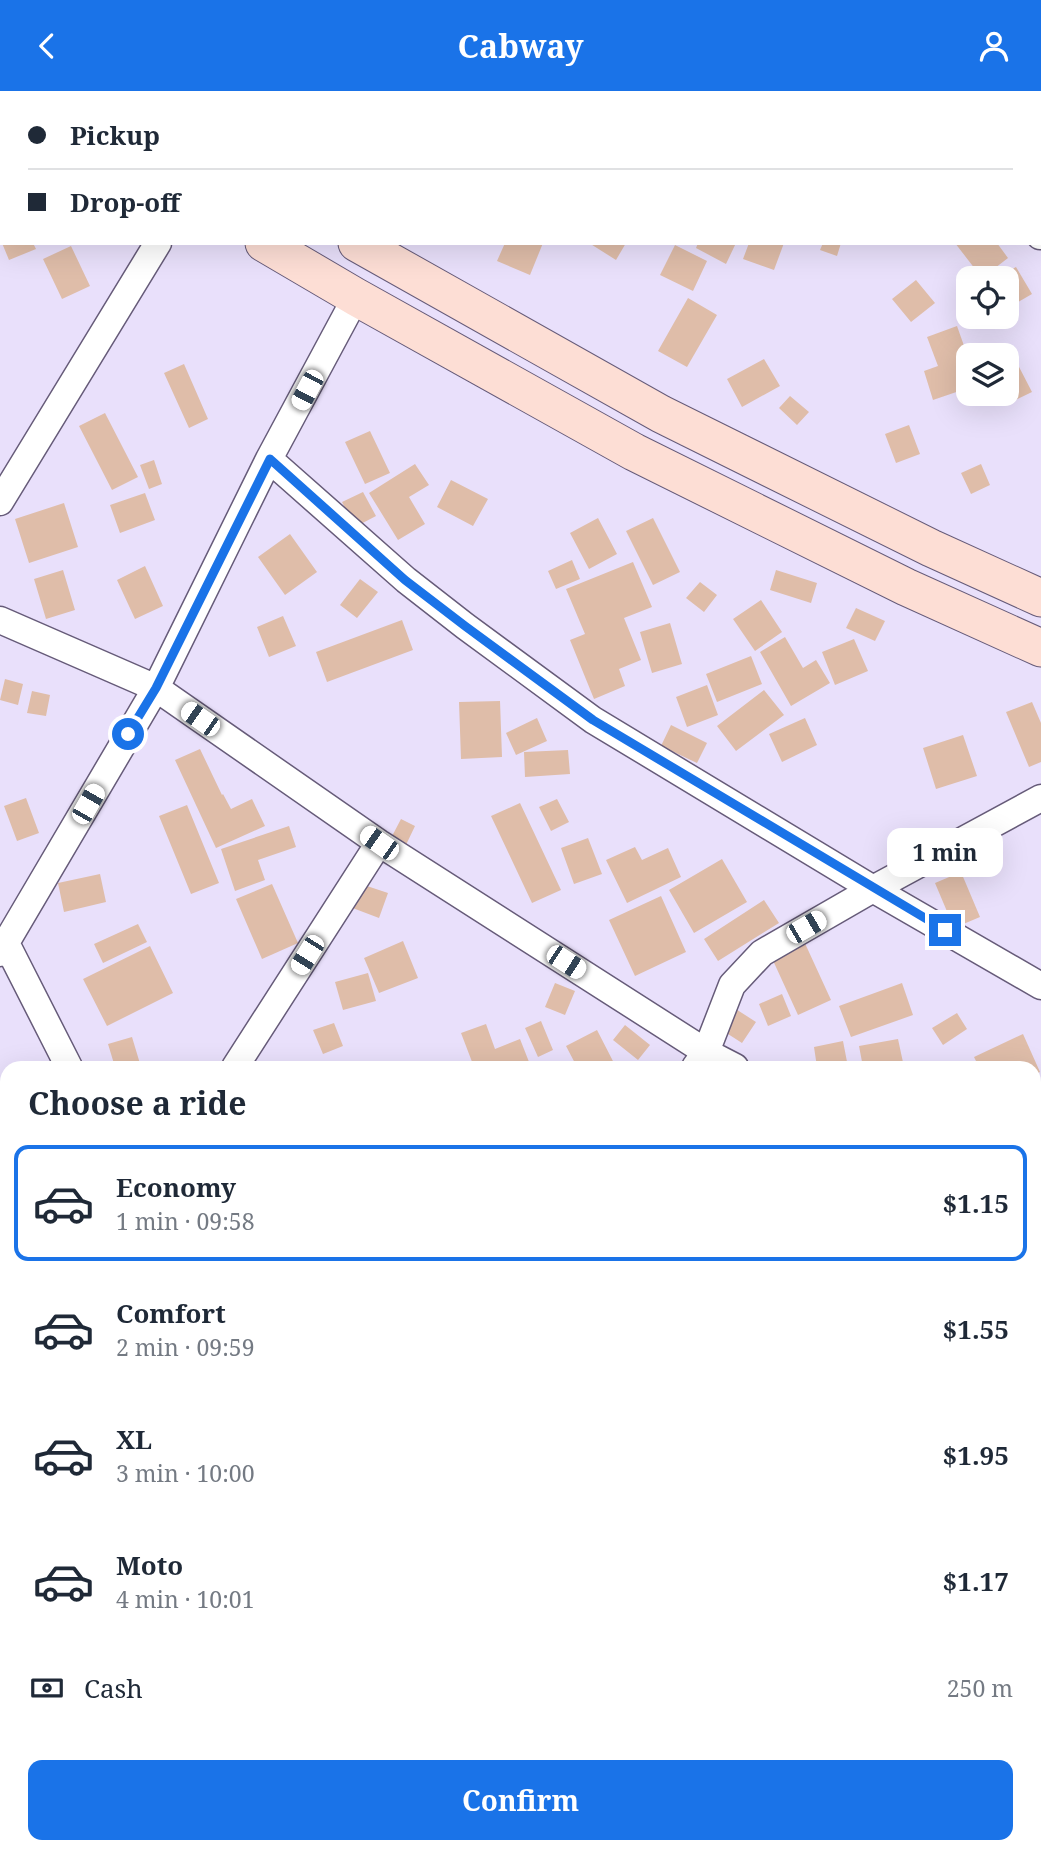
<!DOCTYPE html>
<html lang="en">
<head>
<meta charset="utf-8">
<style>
	body { margin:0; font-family:"Noto Serif",serif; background:#f6f6f7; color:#1f2937; height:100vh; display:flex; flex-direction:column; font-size:26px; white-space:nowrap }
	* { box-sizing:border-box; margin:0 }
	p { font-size:23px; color:#747a83 }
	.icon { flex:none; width:38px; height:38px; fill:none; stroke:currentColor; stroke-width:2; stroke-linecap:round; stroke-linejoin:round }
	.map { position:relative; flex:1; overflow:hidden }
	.sheet { position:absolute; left:0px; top:970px; width:1041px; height:793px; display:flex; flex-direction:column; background:#fff; border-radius:21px 21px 0 0; box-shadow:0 7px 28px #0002 }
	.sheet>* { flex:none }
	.top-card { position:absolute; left:0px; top:0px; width:1041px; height:154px; box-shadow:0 7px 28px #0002; display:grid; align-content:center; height:154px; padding:0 28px; background:#fff }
	.controls { position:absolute; left:956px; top:175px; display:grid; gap:14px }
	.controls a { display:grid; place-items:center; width:63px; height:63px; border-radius:14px; background:#fff; box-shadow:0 7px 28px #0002; font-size:35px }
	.end { position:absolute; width:32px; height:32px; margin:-16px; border:9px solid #1a73e8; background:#fff; box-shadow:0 0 0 4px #fff }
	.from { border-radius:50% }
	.bubble { position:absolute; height:49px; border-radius:14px; background:#fff; box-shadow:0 7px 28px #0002; font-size:23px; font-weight:700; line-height:49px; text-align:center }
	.car { position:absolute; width:21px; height:42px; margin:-21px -10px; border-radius:9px; box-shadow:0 0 5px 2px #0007; background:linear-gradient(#fff 24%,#345 0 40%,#fff 0 76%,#345 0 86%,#fff 0) }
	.top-card b { display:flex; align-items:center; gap:24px; height:66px; font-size:26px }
	.top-card b+b { border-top:2px solid #e0e1e3 }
	.top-card i { width:18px; height:18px; background:#1f2937 }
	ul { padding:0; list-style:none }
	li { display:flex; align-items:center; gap:21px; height:116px; margin:0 14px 10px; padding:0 14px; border:4px solid transparent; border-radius:14px }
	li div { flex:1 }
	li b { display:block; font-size:26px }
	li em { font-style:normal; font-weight:700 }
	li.on { border-color:#1a73e8 }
	li>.icon { width:63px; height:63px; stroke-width:1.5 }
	h2 { padding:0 28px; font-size:32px; line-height:84px }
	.pay { display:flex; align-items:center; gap:18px; height:77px; padding:0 28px; font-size:26px }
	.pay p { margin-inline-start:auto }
	.primary-button { display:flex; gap:14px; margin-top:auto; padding:14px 28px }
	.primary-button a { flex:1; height:80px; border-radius:14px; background:#1a73e8; color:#fff; font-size:28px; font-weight:700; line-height:80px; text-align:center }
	header { display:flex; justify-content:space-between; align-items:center; height:91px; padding:0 28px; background:#1a73e8; color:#fff; font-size:32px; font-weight:700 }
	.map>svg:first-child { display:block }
</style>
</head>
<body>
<header><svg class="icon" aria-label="back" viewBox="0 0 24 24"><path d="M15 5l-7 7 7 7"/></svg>Cabway<svg class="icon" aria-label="person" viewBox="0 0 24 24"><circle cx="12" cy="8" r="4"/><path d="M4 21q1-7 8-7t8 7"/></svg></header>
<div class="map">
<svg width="1041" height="1762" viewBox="0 0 1041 1762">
	<rect width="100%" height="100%" fill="#e9e0fb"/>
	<path fill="#dfbda9" d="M2 152H33L36 158 9 169Z
		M505 152H543L530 184 497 170Z
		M589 152H626L616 169Z
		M698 152H736L726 173 696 157Z
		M749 152H784L774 179 743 168Z
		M823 152H841L837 165 820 159Z
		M955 152H997L1008 167 982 187Z
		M675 154 707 170 693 200 660 184Z
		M71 155 90 195 62 208 43 168Z
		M1016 176 1032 203 1006 218V187H995Z
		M916 189 935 212 911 231 892 208Z
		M688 207 717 224 687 276 658 260Z
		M957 235 968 266V297L933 309 924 280 938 275 927 246Z
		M764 268 780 295 742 316 727 288Z
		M1017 272 1032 301 1007 313 1002 303H1006V277Z
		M184 273 208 328 189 337 164 282Z
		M790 305 809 321 797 334 779 317Z
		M105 322 138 386 112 399 79 335Z
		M909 334 920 363 896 372 885 343Z
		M370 340 390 382 365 393 345 351Z
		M154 369 162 393 149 398 140 374Z
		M415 373 429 394 409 406 425 433 398 449 369 402Z
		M981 373 990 394 971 403 961 382Z
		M451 389 488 408 473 435 437 416Z
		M363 401 376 425 355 436 342 411Z
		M145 402 155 429 120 442 110 414Z
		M64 412 78 456 29 472 15 428Z
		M598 427 617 463 589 478 570 442Z
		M653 427 680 481 653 494 626 440Z
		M290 443 317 481 285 504 258 466Z
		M572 469 580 488 556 498 548 480Z
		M633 471 652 516 624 527 641 569 619 578 625 595 594 608 570 549 585 543 566 498Z
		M145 475 163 515 135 528 117 489Z
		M63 479 75 519 46 528 34 488Z
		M776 479 817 492 811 512 770 499Z
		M360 488 378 501 357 527 340 514Z
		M700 491 717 504 704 521 686 507Z
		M761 509 782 541 755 560 733 528Z
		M856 517 885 530 875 550 846 537Z
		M283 525 296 555 269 566 257 536Z
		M402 529 413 559 327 591 316 561Z
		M670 532 682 573 652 582 640 541Z
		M785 546 803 577 816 569 830 592 791 615 760 561Z
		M854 548 868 580 835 594 822 561Z
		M751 565 762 593 717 611 706 583Z
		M5 588 23 593 18 614 0 609Z
		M707 594 718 624 687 636 676 606Z
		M764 599 784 624 736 660 717 635Z
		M32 600 50 604 46 625 27 622Z
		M500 610 502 666 461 668 459 611Z
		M1032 611 1041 632V671L1029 676 1006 621Z
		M537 627 547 650 516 664 506 642Z
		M805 627 817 654 782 671 769 643Z
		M671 634 707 652 697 672 661 655Z
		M963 644 977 685 936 698 923 657Z
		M200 658 222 704 223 703 231 718 252 708 265 735 216 757 175 669Z
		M568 659 570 683 525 686 524 661Z
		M26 707 39 742 17 750 4 715Z
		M557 708 569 731 551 740 539 716Z
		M520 712 561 799 532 812 491 725Z
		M187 714 219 792 191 803 159 725Z
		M401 728 415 735 405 756 390 749Z
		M289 735 296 756 258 769 265 789 235 800 221 758Z
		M588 747 602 783 574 793 561 757Z
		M635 756 642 769 668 757 681 786 627 812 606 769Z
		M722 768 747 811 694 842 669 799Z
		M961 781 980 826 954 837 935 792Z
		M100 783 106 811 64 821 58 792Z
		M358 792 388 802 379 827 350 816Z
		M272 793 298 852 262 868 236 808Z
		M661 805 686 861 635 885 609 829Z
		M764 809 779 832 718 870 704 848Z
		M138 833 147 851 103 872 94 853Z
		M803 848 831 909 798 924 770 863Z
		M403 850 418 887 379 902 364 867Z
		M150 855 173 902 107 935 83 888Z
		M368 882 376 910 343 919 335 891Z
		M555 892 575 900 565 924 545 916Z
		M902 892 913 924 851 946 839 915Z
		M782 903 791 925 768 935 759 913Z
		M728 913 756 931 742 952 714 934Z
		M957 922 967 938 943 954 932 937Z
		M541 930 553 959 538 966 525 937Z
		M334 932 343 955 323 963 313 939Z
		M486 933 495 958 520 948 531 976H474L461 942Z
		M625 934 650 954 638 969 613 949Z
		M597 939 616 976H577L566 955Z
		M1023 943 1040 981 1034 984V976H979L974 966Z
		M132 946 141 976H115L108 953Z
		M898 948 904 976H863L859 955Z
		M843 950 848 976H817L814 956Z
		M1041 994V1030L1034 1033V997Z
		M0 1035 5 1048 7 1047V1103L0 1106Z
		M7 1120V1196L0 1198V1123Z
		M7 1224V1248L0 1235V1228Z
		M1041 1356V1392L1034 1394V1357Z
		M1034 1414 1041 1428V1431L1034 1435Z
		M0 1441 7 1454V1486L0 1490Z
		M1041 1466V1503L1034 1505V1469Z
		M7 1524V1582L0 1586V1528Z
		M7 1666V1691L0 1693V1668Z
		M338 1755H361L348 1762H342Z
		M402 1755H431L434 1762H405Z
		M548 1755H605L595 1762H547L544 1758Z
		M626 1755H679L666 1762H630Z
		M687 1755H697L701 1762H682L680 1759Z
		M702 1755H721L724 1762H705Z
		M725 1755H796L782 1762H729Z
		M980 1755H1015L1019 1762H983Z"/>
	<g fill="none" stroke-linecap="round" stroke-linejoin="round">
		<g stroke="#665b79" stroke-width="29">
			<path id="minor" d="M802 0 805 2
				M126 2 128 0
				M1040 21 1041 19
				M1040 145H1041
				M269 368 406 489 465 535 593 629 873 798 1041 895
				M0 411 158 152
				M0 529 156 597 379 752 706 961 735 976
				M6 852 69 976
				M0 862 156 597 269 368 356 206
				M235 976 379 752
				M695 976 706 961 732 894 762 862 873 798 1041 707
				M1034 1137 1041 1140
				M1034 1274 1041 1269
				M0 1359 7 1341
				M0 1711 7 1715
				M76 1755 87 1762
				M241 1762 245 1755
				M529 1762 536 1755"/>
		</g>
		<g stroke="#665b79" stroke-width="36">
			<path id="tertiary" d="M1034 1636 1041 1630
				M907 1762 914 1755"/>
		</g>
		<g stroke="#665b79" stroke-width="39">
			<path id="secondary" d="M0 0 2 2
				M97 0 100 2
				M264 152 356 206 634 361 906 496 1041 557
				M357 152 661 323 931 457 1041 507"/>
		</g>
		<use href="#minor" stroke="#fff" stroke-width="26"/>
		<use href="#tertiary" stroke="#fff" stroke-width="33"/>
		<use href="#secondary" stroke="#fdded5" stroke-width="37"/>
	</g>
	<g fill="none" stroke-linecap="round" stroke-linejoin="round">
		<path stroke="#1a73e8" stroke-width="9" d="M128 643 156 597 270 368 405 489 465 535 593 629 945 839"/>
	</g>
</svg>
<div class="controls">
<a><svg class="icon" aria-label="locate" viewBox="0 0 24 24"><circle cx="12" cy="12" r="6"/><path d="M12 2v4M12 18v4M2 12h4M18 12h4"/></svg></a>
<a><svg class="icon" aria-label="layers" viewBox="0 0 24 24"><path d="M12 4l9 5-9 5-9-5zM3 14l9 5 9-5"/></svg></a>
</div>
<i class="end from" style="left:128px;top:643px"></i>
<i class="end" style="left:945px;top:839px"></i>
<div class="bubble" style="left:887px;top:737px;width:116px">1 min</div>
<i class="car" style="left:307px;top:299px;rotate:208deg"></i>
<i class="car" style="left:200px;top:628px;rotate:305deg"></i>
<i class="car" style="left:88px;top:713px;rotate:30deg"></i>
<i class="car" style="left:379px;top:752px;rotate:305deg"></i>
<i class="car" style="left:806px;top:836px;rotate:60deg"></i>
<i class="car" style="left:307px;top:864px;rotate:212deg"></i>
<i class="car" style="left:566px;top:871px;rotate:123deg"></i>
<div class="top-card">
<b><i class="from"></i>Pickup</b>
<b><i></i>Drop-off</b>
</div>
<section class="sheet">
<h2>Choose a ride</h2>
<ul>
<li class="on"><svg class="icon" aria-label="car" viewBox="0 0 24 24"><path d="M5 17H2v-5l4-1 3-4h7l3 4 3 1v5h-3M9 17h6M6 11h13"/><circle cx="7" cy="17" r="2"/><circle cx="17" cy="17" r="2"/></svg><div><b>Economy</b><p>1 min · 09:58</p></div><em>$1.15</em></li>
<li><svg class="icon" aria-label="car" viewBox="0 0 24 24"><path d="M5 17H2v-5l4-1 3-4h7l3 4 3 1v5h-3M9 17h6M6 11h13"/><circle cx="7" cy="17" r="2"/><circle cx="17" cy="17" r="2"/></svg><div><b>Comfort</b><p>2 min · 09:59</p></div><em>$1.55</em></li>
<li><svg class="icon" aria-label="car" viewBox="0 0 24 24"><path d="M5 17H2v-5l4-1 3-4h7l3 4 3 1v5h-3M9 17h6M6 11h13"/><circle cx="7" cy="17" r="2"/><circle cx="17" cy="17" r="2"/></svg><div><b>XL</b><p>3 min · 10:00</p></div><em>$1.95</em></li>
<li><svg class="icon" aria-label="car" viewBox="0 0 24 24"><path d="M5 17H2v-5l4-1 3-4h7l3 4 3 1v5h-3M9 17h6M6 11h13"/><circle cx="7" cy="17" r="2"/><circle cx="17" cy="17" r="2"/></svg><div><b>Moto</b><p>4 min · 10:01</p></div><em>$1.17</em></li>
</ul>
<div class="pay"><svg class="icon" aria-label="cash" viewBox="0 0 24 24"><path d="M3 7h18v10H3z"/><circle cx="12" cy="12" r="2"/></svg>Cash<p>250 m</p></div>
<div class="primary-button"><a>Confirm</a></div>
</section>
</div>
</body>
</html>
